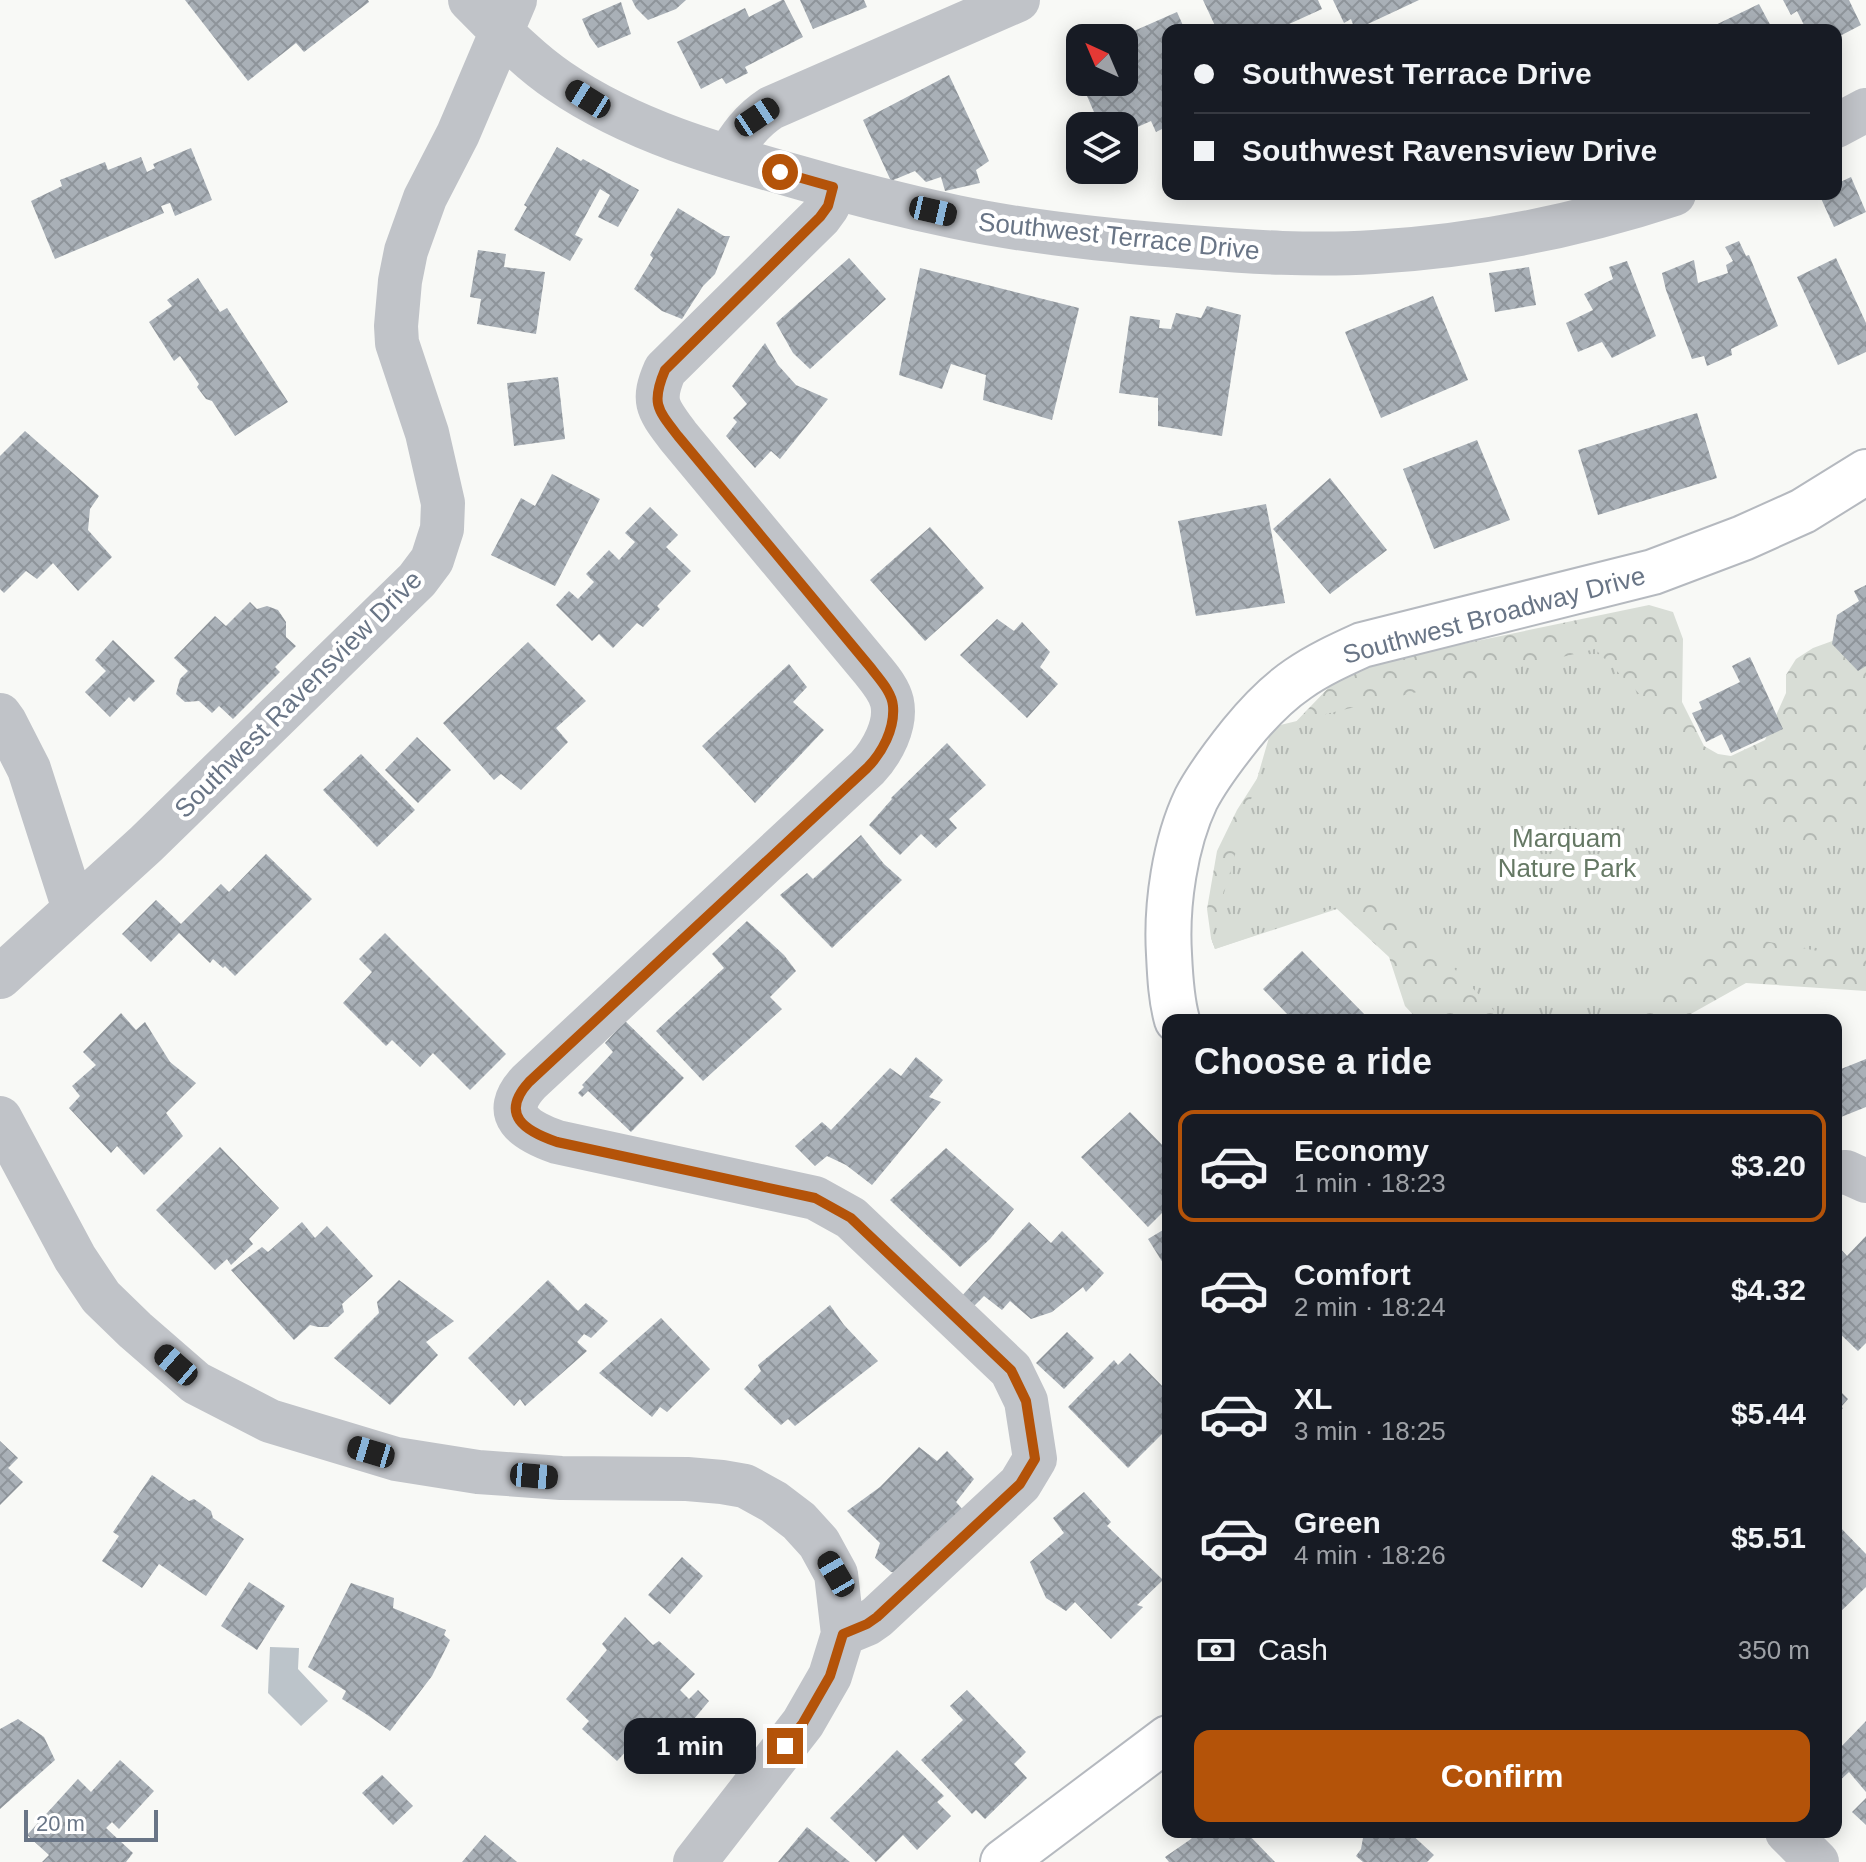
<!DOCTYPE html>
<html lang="en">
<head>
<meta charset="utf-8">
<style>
	body { margin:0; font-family:Helvetica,sans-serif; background:#20242c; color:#f1f3f6; height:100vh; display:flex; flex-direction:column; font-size:30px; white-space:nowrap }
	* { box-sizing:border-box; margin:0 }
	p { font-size:26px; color:#9ea1a6 }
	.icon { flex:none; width:44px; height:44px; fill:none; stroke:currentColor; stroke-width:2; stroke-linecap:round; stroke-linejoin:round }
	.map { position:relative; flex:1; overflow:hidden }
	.details { position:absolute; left:1162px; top:1014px; width:680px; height:824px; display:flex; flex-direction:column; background:#171b24; border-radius:16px; box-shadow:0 4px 20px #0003 }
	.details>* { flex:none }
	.hud { position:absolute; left:1162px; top:24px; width:680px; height:176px; border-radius:16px; box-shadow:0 4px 20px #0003; display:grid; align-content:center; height:176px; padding:0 32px; background:#171b24 }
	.needle { width:52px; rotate:316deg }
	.tools { position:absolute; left:1066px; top:24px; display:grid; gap:16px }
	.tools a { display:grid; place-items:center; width:72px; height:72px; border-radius:16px; background:#171b24; box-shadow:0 4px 20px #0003; font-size:40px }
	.scale { position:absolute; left:24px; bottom:20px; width:134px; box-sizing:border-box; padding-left:8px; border:4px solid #697586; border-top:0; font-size:22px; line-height:28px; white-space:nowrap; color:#697586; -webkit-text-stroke:6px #fff; paint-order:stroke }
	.end { position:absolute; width:36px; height:36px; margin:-18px; border:10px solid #b45309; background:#fff; box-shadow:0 0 0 4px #fff }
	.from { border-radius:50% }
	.bubble { position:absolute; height:56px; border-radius:16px; background:#171b24; box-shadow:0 4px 20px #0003; font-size:26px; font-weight:600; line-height:56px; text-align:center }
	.car { position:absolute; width:24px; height:48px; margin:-24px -12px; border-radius:10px; box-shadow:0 0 6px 2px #0007; background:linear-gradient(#222 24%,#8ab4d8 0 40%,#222 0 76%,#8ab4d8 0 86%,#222 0) }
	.hud b { display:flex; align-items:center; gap:28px; height:76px; font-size:30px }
	.hud b+b { border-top:2px solid #363941 }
	.hud i { width:20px; height:20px; background:#f1f3f6 }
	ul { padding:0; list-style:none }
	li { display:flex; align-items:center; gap:24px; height:112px; margin:0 16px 12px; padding:0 16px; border:4px solid transparent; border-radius:16px }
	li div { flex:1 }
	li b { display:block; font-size:30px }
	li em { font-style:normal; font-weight:600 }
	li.on { border-color:#b45309 }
	li>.icon { width:72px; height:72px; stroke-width:1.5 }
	h2 { padding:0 32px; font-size:36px; line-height:96px }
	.pay { display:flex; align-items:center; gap:20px; height:88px; padding:0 32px; font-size:30px }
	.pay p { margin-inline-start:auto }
	.action { display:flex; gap:16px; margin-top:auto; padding:16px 32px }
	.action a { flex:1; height:92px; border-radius:16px; background:#b45309; color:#fff; font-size:32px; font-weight:600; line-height:92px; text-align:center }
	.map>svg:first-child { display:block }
</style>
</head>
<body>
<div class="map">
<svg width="1866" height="1862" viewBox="0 0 1866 1862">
	<defs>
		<pattern id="forest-crowns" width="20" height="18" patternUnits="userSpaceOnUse" patternTransform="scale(2)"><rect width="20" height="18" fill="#d8ddd6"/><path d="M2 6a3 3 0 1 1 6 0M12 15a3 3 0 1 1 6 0" fill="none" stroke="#b3b8b3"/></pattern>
		<pattern id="park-tufts" width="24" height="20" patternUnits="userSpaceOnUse" patternTransform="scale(2)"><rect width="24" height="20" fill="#d8ddd6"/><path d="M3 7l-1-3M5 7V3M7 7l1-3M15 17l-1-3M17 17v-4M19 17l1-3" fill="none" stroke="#b3b8b3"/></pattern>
		<pattern id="building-cross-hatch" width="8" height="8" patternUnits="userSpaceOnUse" patternTransform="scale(2)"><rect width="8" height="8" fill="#a9b0b7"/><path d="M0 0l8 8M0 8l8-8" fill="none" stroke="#8e949a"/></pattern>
	</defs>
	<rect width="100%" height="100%" fill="#f8f9f6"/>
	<path fill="url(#forest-crowns)" d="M1649 605 1673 612 1683 639 1682 702 1704 746 1718 754 1731 756 1765 740 1786 693V675L1796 659 1813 648 1846 636 1866 641V991L1746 983 1680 1020H1418L1405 1006 1389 957 1337 909 1215 949 1211 938 1207 909 1217 851 1237 810 1288 730 1332 684 1366 664Z"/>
	<path fill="url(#park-tufts)" d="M1595 649 1805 861 1866 807V960L1722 933 1620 1020H1503L1381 892 1215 949 1211 938 1272 727Z"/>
	<path fill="#bcc4ca" d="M270 1647 299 1648 298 1669 328 1701 301 1726 268 1693Z"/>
	<path fill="url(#building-cross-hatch)" d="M185 0H368L369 2 304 52 296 43 248 81Z
		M632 0H686L676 9 648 20 636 8Z
		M782 0H784L803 37 745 67 748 73 726 84 722 78 701 89 677 42 745 8 749 17Z
		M800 0H864L867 7 813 29Z
		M1203 0H1318L1322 9 1276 30H1217Z
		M1333 0H1419L1355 30 1351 19 1344 23Z
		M1783 0H1849L1861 25 1836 38V30H1813L1805 27 1797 11 1791 15Z
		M621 2 631 34 598 48 590 37 582 19Z
		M1759 4 1773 30H1705Z
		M1177 12 1185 30H1168V126L1156 132 1151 121 1124 133V126H1100L1081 82H1124V38H1118Z
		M1080 55V80L1071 59Z
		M949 75 989 161 976 170 980 183 945 191 941 177 926 182 915 171 891 181 863 120Z
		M557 147 581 161 583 159 639 190 618 227 598 217 610 195 600 189 575 235 583 239 570 261 514 230 527 207 524 205Z
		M191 148 212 200 175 216 170 203 161 206 164 213 55 259 31 201 62 186 60 180 105 162 108 170 141 157 147 172 155 168 153 164Z
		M1851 177 1866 212 1834 227 1819 194H1836V184Z
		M678 208 724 236H730L715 274 703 286 682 319 662 311 634 289 653 258 650 255Z
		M1739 241 1746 256 1749 255 1778 326 1731 349 1732 355 1707 366 1704 356 1692 359 1666 290 1662 273 1694 260 1698 283 1728 273 1726 265 1733 261 1725 247Z
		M478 250 506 254 504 267 545 272 536 334 477 324 481 299 470 297Z
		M849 258 886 299 810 369 793 353 776 323Z
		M1836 258 1866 323V352L1838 365 1797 277Z
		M1627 261 1656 336 1612 358 1602 342 1578 352 1566 323 1593 310 1584 294 1613 279 1609 267Z
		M1529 267 1536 305 1495 312 1489 273Z
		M920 268 1079 308 1052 420 983 400 986 375 951 364 942 389 899 375Z
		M198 278 220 312 227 308 288 402 235 436 212 401 206 399 197 387 199 384 180 356 174 361 149 322 172 306 167 300Z
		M1433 296 1468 380 1381 418 1345 332Z
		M1207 306 1241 315 1222 436 1158 426V398L1119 393 1130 316 1160 320 1159 328 1171 329 1176 313 1201 318Z
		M765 343 778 365 796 385 828 399 780 459 771 451 755 468 726 436 737 422 733 418 747 404 732 386Z
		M558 377 565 439 514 446 507 383Z
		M1697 413 1717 478 1598 515 1578 450Z
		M25 431 99 496 90 509 88 530 112 557 78 591 53 563 37 579 26 571 4 593 0 589V456Z
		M1477 440 1510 520 1434 549 1403 469Z
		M552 474 600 499 555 586 491 555 521 498 535 506Z
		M1330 478 1387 550 1330 594 1273 529Z
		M1266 504 1285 603 1196 616 1178 521Z
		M650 507 678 535 666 547 691 571 657 606 660 609 643 627 637 623 613 648 599 634 592 641 556 605 569 591 578 599 594 582 586 574 609 550 619 560 635 542 625 533Z
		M930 527 984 588 925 641 870 580Z
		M1866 585V666L1858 671 1832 644 1837 615 1859 601 1854 591Z
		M250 602 257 609 267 606 278 610 286 622V637L296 646 275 667 280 672 233 719 219 706 212 713 199 701 185 702 176 694 180 679 188 671 174 658 215 616 226 626Z
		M997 619 1014 631 1022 622 1050 652 1040 667 1058 684 1027 718 960 655Z
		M113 640 155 681 134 702 129 697 110 717 85 692 106 671 95 660Z
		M528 642 586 701 556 728 568 742 521 790 501 774 494 780 443 723Z
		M1750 657 1783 729 1731 753 1722 734 1706 742 1692 713 1702 709 1699 702 1740 682 1732 666Z
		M789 664 807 687 793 702 824 730 755 803 702 746Z
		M417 737 451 770 418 803 385 770Z
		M947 743 986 785 949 819 957 828 936 848 921 834 900 855 869 825 892 799 891 798Z
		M361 754 415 810 377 847 323 790Z
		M861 835 884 864 902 880 832 948 780 895 807 873 813 879Z
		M266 854 312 899 235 976 225 966 223 968 213 959 210 963 179 933 151 962 122 934 156 900 181 924 221 884 229 892Z
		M747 921 784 955 796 971 770 997 782 1009 703 1081 656 1031 724 968 712 954Z
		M385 933 506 1054 470 1090 433 1053 420 1067 392 1040 386 1046 343 1003 372 972 359 959Z
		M1302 951 1370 1020H1293L1263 989Z
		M121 1013 136 1030 145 1022 170 1062 196 1083 166 1113 183 1136 144 1175 117 1146 111 1153 69 1108 80 1096 72 1086 96 1065 83 1052Z
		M625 1021 684 1078 631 1132 588 1091 582 1097 578 1093 584 1087 582 1085 613 1052 605 1043Z
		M916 1057 943 1080 929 1097 941 1102 872 1185 846 1165 827 1156 815 1166 795 1146 822 1122 831 1130 890 1068 901 1076Z
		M1866 1059V1107L1836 1119V1071Z
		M1130 1112 1168 1151V1207L1148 1227 1081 1157Z
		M220 1147 279 1208 249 1239 253 1244 231 1265 227 1259 215 1270 156 1210Z
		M946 1148 1014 1209 990 1239 960 1267 890 1200Z
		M302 1222 315 1238 327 1226 373 1276 342 1304 344 1312 328 1327H318L310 1325 294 1340 231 1270 262 1247 268 1252Z
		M1029 1222 1051 1243 1062 1231 1104 1273 1086 1292 1083 1287 1052 1312 1031 1319 1010 1301 1002 1310 984 1296 973 1307 960 1298Z
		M1168 1227V1271L1148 1239Z
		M1866 1236V1343L1858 1351 1836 1330V1249L1838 1246 1847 1256Z
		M399 1280 454 1321 426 1342 438 1355 390 1405 334 1358 379 1313 377 1302Z
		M548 1280 578 1311 586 1303 608 1321 591 1338 584 1334 577 1342 587 1351 525 1406 520 1399 514 1406 468 1358Z
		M830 1305 844 1325 878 1361 795 1426 788 1419 781 1425 744 1389 761 1371 758 1365Z
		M661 1318 710 1369 667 1412 660 1407 652 1417 599 1373Z
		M1067 1332 1094 1358 1064 1389 1036 1363Z
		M1130 1353 1168 1392V1428L1128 1468 1068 1407 1114 1360 1118 1365Z
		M1836 1387 1848 1399 1841 1407 1843 1408 1836 1416Z
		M0 1441 18 1458 8 1468 23 1482 0 1505Z
		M919 1447 937 1461 947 1451 974 1479 956 1502 966 1513 904 1574 891 1572 875 1558 880 1543 847 1511 880 1487Z
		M152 1475 189 1501 194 1499 211 1511 213 1518 244 1539 206 1596 159 1564 142 1588 102 1561 119 1536 113 1532Z
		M1084 1492 1111 1522 1107 1526 1163 1580 1137 1605 1143 1607 1111 1639 1075 1602 1066 1611 1046 1598 1030 1562 1064 1533 1053 1518Z
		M1836 1523 1866 1554V1587L1836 1616Z
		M682 1557 703 1576 670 1614 648 1595Z
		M249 1582 285 1606 257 1650 221 1626Z
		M351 1583 394 1598 393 1608 446 1630 444 1635 450 1640 432 1676 390 1731 366 1714 342 1699 346 1691 308 1667Z
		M625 1617 653 1645 659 1641 695 1674 680 1690 689 1699 698 1690 709 1701 684 1731 674 1721 654 1743 644 1732 617 1761 582 1729 589 1721 566 1699 607 1650 602 1644Z
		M967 1690 1026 1752 1014 1764 1027 1778 985 1819 976 1810 972 1814 921 1760 963 1720 950 1706Z
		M18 1719 44 1737 55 1760 0 1809V1729Z
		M1866 1721V1792L1849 1772 1836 1784V1748L1838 1750Z
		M897 1750 944 1796 937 1802 951 1816 917 1850 903 1835 876 1862 830 1818Z
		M120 1760 154 1791 119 1829 112 1822 106 1828 133 1853 126 1862H42L49 1855 27 1835 78 1779 91 1792Z
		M382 1775 413 1806 393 1825 362 1793Z
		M1866 1798V1825L1852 1812Z
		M807 1827 850 1862H778Z
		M1196 1832H1246L1275 1862H1169L1165 1857 1191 1839Z
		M1369 1832H1409L1434 1855 1427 1862H1363L1356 1856 1361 1849 1363 1838Z
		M485 1835 517 1862H462Z"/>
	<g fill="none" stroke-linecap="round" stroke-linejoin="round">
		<g stroke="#b5b9bf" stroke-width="48">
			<path id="secondary" d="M1177 1020C1171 999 1170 975 1169 954 1166 905 1175 843 1196 799 1208 776 1225 754 1241 734 1258 713 1276 694 1298 679 1318 665 1340 655 1362 645L1653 572 1743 538 1803 511 1866 472
				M1003 1862 1168 1738"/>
		</g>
		<path stroke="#c0c3c8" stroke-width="44" d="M470 0C498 28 526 59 559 81 632 131 718 155 801 178 852 193 904 206 956 217 1032 233 1112 241 1190 247 1251 252 1313 256 1374 252 1476 246 1577 226 1674 194
			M1836 126 1866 110
			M728 157C740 137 751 121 771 108L1018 0
			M833 187 828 206 820 217 665 370C651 402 658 409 678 436L871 668C879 678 889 689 892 702 897 725 882 752 867 768L529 1082C498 1115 526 1131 557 1142L815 1198 851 1218 1011 1370 1026 1401 1035 1459 1020 1484 877 1617 867 1624 843 1634
			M0 715 5 722 29 769 74 909
			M0 977 146 844 417 580 432 560 442 529 443 503 427 433 397 343 396 326 400 281 406 251 425 198 458 134 515 0
			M0 1118 75 1258 101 1297 135 1330 196 1383 270 1421 396 1459 478 1472 561 1478 687 1479 722 1482 745 1486 774 1502 799 1521 819 1543 836 1574 843 1634 830 1676 803 1723 695 1862
			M1836 1173 1846 1172 1866 1181
			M1787 1832 1817 1862"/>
		<use href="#secondary" stroke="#fff" stroke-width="44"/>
	</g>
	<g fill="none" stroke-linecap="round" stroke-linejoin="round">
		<path stroke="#b45309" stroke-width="10" d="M780 172 833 187 828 206 820 217 665 370C651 403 657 409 678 436L871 668C879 679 892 692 893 706 895 729 882 753 867 768L529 1082C499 1115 525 1131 557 1142L815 1198 851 1218 1011 1370 1026 1401 1035 1459 1020 1484 877 1617 867 1624 843 1634 830 1676 803 1723 785 1746"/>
	</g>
	<g text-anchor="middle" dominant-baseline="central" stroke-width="8" stroke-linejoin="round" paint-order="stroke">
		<g font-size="26" fill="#697586" stroke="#fff">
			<text transform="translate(1119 236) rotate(6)">Southwest Terrace Drive</text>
			<text transform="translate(1494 615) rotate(-15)">Southwest Broadway Drive</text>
			<text transform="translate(298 694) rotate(-45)">Southwest Ravensview Drive</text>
		</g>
		<g font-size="26" fill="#657864" stroke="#fff">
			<text x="1567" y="838">Marquam<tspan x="1567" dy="30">Nature Park</tspan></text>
		</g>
	</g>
</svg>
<div class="tools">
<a><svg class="needle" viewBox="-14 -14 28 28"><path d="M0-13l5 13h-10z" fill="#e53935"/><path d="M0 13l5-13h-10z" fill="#9ea1a6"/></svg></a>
<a><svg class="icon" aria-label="layers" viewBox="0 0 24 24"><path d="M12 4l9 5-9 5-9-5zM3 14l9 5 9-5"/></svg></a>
</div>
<div class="scale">20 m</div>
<i class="end from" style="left:780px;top:172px"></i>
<i class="end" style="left:785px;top:1746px"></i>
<div class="bubble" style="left:624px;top:1718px;width:132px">1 min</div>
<i class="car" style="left:588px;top:99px;rotate:302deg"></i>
<i class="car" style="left:757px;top:117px;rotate:56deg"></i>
<i class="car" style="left:933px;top:211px;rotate:103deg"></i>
<i class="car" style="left:176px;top:1365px;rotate:311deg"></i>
<i class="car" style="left:371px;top:1452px;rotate:287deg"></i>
<i class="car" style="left:534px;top:1476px;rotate:95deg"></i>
<i class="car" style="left:836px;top:1574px;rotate:330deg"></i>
<div class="hud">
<b><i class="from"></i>Southwest Terrace Drive</b>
<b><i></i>Southwest Ravensview Drive</b>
</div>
<section class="details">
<h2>Choose a ride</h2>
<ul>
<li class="on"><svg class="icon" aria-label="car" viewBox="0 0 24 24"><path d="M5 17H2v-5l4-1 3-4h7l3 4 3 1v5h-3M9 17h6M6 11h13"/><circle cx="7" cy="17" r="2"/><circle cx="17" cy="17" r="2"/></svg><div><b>Economy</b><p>1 min · 18:23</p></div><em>$3.20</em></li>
<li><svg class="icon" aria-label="car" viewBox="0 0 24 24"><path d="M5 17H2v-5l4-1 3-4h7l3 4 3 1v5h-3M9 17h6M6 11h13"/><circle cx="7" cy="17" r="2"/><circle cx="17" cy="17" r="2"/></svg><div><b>Comfort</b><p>2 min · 18:24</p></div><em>$4.32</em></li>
<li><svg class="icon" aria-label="car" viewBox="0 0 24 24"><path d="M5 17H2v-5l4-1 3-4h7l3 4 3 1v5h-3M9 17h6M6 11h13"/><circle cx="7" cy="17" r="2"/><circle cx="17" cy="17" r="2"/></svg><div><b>XL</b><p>3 min · 18:25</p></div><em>$5.44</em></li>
<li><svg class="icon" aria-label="car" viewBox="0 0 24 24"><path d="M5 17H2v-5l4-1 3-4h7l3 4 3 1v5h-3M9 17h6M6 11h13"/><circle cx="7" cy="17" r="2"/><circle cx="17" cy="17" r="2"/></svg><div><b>Green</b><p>4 min · 18:26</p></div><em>$5.51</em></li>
</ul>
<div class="pay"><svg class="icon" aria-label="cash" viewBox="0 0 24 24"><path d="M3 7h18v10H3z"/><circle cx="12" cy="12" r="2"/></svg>Cash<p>350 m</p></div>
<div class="action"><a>Confirm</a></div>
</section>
</div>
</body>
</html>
